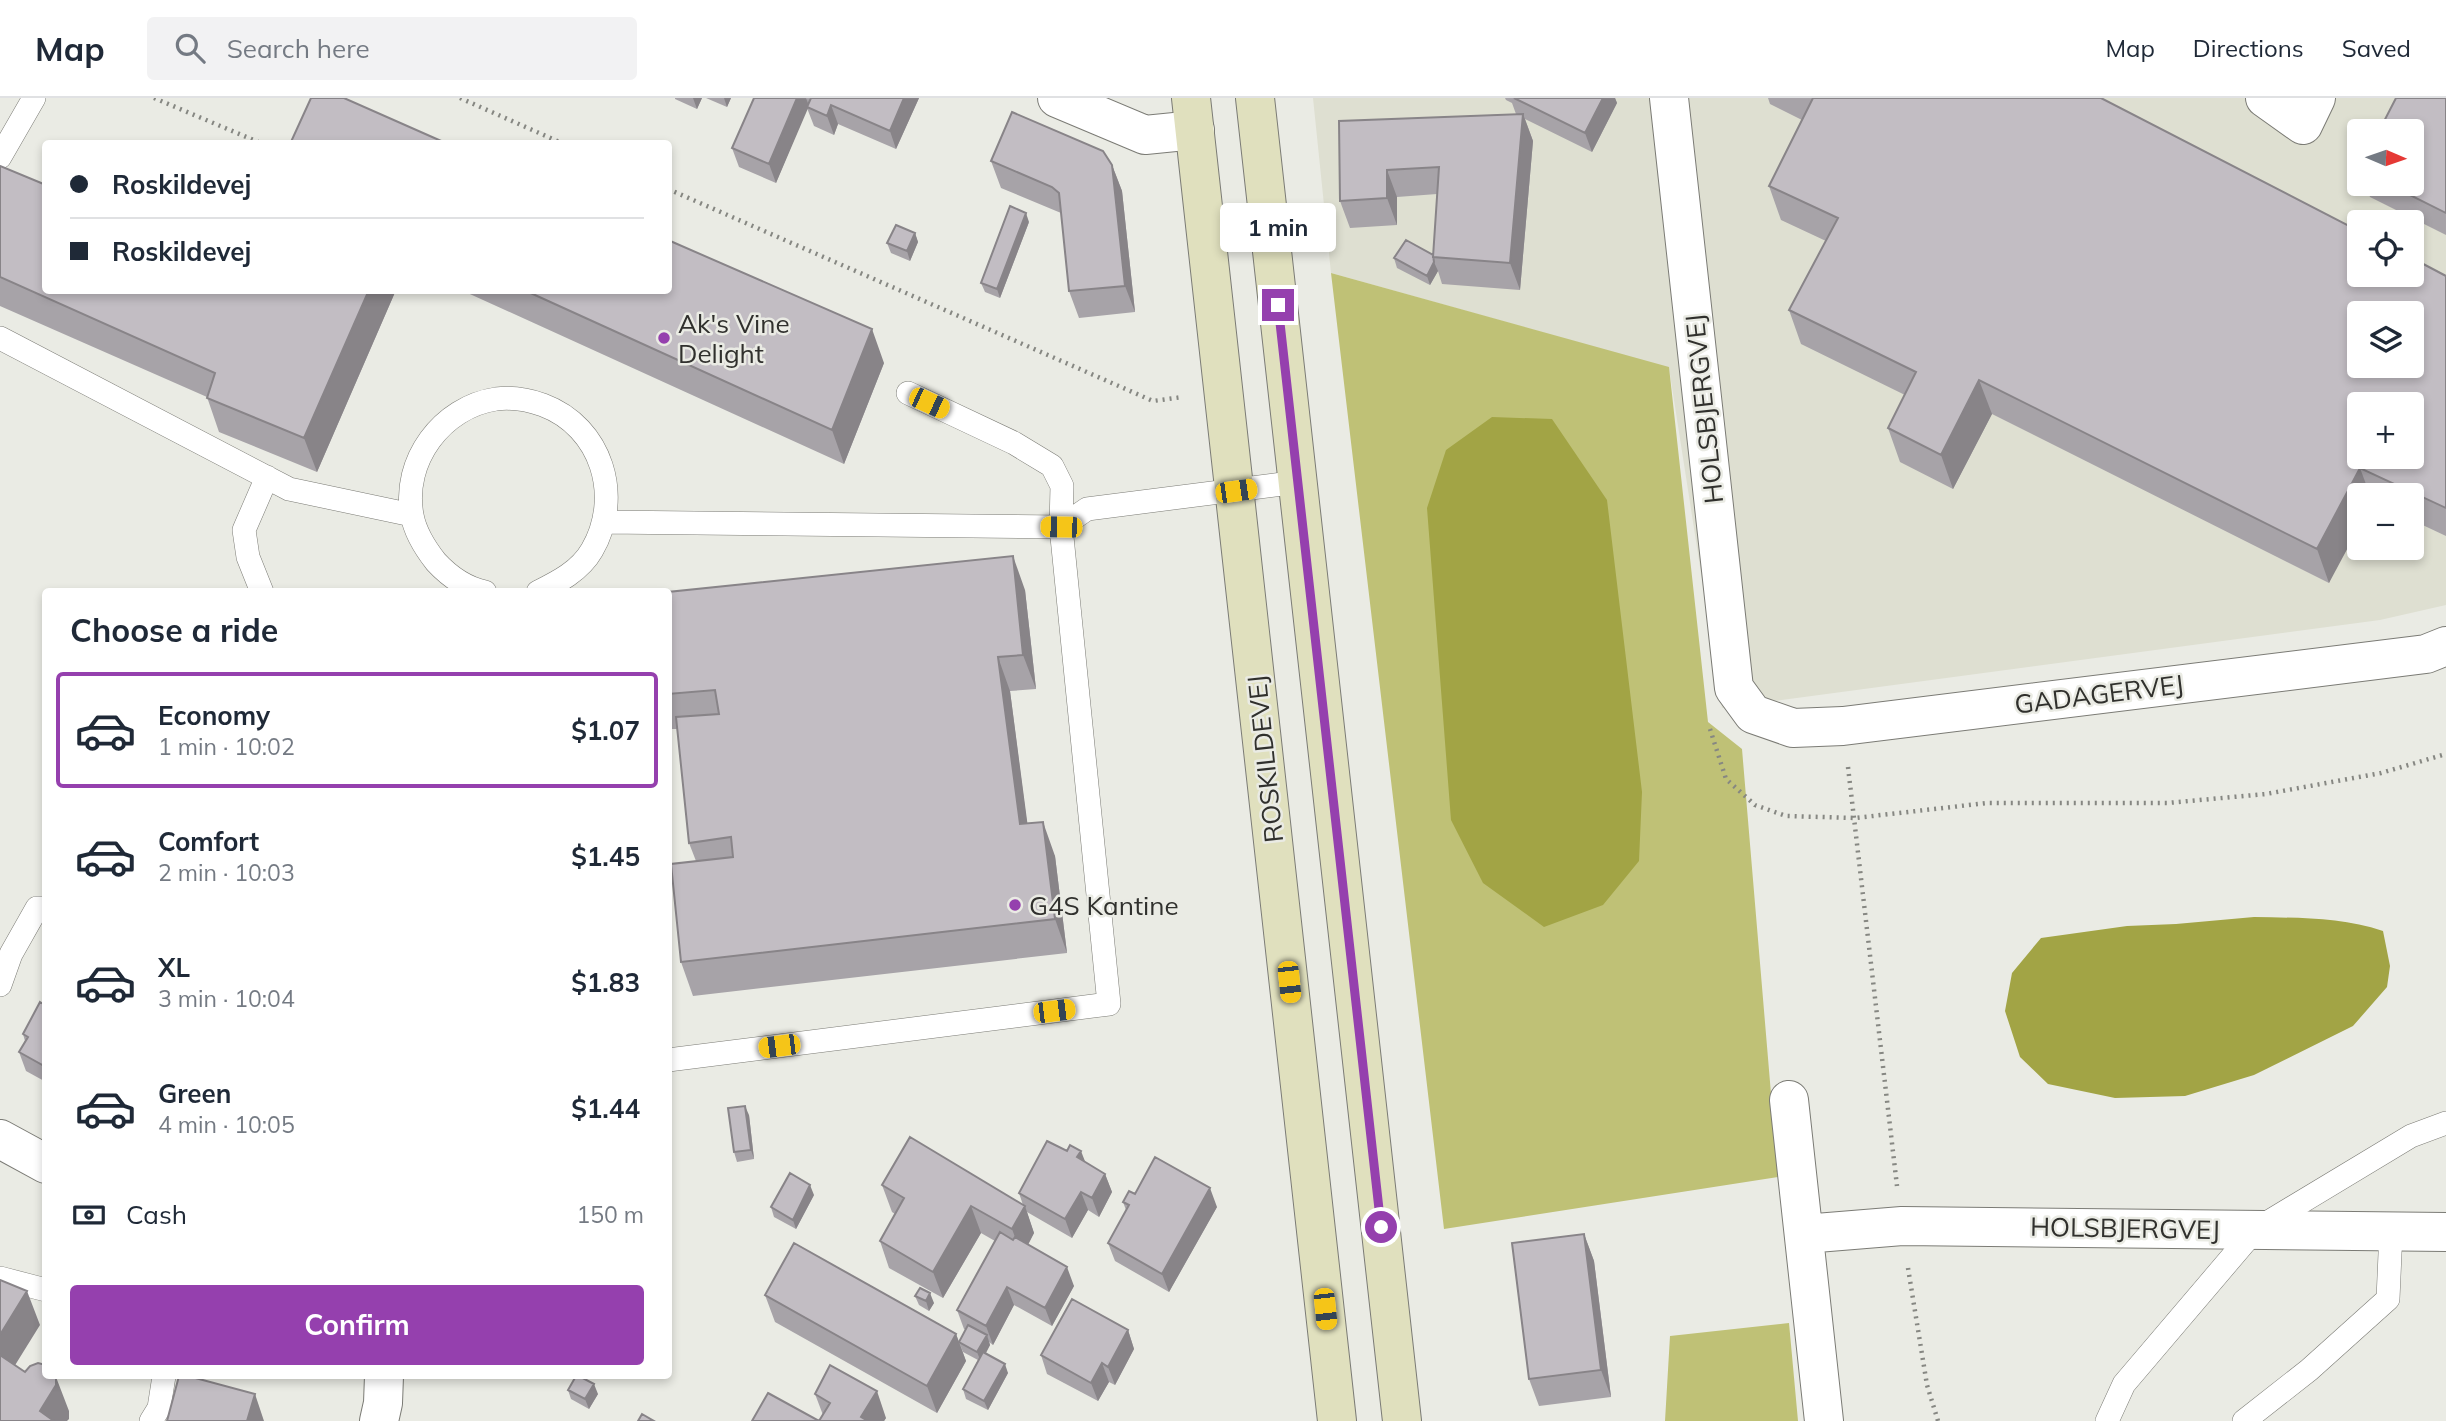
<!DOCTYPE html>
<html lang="en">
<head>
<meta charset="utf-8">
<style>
	body { margin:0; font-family:Mulish,sans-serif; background:#f2f2f3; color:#1f2937; height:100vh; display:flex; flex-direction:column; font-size:26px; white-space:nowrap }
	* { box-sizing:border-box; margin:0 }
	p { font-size:23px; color:#747a83 }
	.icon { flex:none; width:38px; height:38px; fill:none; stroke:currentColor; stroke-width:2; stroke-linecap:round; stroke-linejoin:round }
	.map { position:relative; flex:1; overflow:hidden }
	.drawer { position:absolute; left:42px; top:490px; width:630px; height:791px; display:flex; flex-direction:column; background:#fff; border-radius:7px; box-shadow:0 4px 10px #0003 }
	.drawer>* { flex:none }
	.banner { position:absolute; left:42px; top:42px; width:630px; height:154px; border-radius:7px; box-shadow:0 4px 10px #0003; display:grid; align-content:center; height:154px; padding:0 28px; background:#fff }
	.needle { width:46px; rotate:92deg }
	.fabs { position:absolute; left:2347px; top:21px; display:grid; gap:14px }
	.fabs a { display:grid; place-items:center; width:77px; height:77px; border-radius:7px; background:#fff; box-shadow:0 4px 10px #0003; font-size:35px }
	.end { position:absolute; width:32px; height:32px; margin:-16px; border:9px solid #9540ae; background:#fff; box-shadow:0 0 0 4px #fff }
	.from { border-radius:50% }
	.bubble { position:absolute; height:49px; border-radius:7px; background:#fff; box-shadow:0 4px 10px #0003; font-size:23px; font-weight:700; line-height:49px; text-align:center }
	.car { position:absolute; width:21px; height:42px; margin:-21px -10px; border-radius:9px; box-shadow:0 0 5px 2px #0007; background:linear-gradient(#f5c518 24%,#345 0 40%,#f5c518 0 76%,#345 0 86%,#f5c518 0) }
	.banner b { display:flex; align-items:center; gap:24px; height:66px; font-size:26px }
	.banner b+b { border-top:2px solid #e0e1e3 }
	.banner i { width:18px; height:18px; background:#1f2937 }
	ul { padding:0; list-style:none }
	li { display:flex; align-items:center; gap:21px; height:116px; margin:0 14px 10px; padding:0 14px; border:4px solid transparent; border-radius:7px }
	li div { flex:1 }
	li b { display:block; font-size:26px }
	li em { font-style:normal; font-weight:700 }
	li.active { border-color:#9540ae }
	li>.icon { width:63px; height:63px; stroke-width:1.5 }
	h2 { padding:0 28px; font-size:32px; line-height:84px }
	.pay { display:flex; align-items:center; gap:18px; height:77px; padding:0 28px; font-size:26px }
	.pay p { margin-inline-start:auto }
	.primary-button { display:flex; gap:14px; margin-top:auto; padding:14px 28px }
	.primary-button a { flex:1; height:80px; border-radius:7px; background:#9540ae; color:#fff; font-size:28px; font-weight:700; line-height:80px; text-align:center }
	header { display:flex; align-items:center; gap:42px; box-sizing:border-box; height:98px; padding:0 35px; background:#fff; border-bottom:2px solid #e0e1e3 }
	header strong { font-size:33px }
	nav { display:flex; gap:38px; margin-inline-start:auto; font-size:24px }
	.search { width:490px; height:63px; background:#f2f2f3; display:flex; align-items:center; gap:18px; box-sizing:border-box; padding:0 24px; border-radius:7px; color:#747a83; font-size:26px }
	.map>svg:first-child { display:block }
</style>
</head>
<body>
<header>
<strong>Map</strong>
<div class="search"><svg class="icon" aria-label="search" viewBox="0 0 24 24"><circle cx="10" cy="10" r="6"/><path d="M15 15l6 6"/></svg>Search here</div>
<nav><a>Map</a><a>Directions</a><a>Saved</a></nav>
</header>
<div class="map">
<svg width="2446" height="1323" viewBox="0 0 2446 1323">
	<rect width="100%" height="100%" fill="#eaebe4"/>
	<path fill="#dedfd1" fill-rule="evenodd" d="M1313 0H2446V507L2380 522 1722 610 1669 270 1331 175ZM2359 33H2412V86H2359ZM2359 124H2412V177H2359ZM2359 215H2412V268H2359ZM2359 306H2412V359H2359ZM2359 397H2412V450H2359Z"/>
	<path fill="#bfc176" d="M1331 175 1669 269 1708 624 1742 651 1778 1079 1444 1131Z
		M1789 1225 1798 1323H1665L1670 1238Z"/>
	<path fill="#a2a445" d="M1492 319 1552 321 1607 402 1642 694 1639 763 1603 807 1544 829 1483 785 1451 722 1427 410 1446 352Z
		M2254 819C2298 820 2341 819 2383 833L2390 868 2387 889 2353 928 2254 977 2185 998 2115 1000 2048 986 2020 959 2005 913 2012 875 2041 840 2127 828 2176 826Z"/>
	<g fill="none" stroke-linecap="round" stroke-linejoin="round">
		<g stroke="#7b7b75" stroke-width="24">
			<path id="lane" d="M0 59 34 0
				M0 240 289 391 412 417
				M605 424 1061 429 1087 411 1298 384
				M262 494 248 459 244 432 267 379
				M485 494C466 490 449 478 436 464 425 450 415 434 412 417 402 363 442 309 496 301 512 299 529 302 543 307 602 329 623 399 592 452 580 473 558 484 538 494
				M0 887 11 856 37 810H46
				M668 962 1109 906 1061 429 1062 388 1052 368 1014 345 908 295
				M0 1180 46 1192
				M151 1323 159 1310 164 1278
				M2107 1323 2124 1286 2255 1132 2411 1038 2446 1025
				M2244 1323 2309 1272 2388 1201 2391 1133"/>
		</g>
		<g stroke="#7b7b75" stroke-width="40">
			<path id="street" d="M1057 0 1145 37 1195 32
				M1669 0 1734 590 1753 616 1793 630 1843 628 2426 556 2446 548
				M2265 0 2303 27 2316 0
				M1789 1002 1824 1323
				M0 1041 46 1066
				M1804 1136 1902 1128 2446 1134
				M379 1323 383 1305 384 1278"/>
		</g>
		<g stroke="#7b7b75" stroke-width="40">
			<path id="secondary" d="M1191 0 1337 1323
				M1255 0 1402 1323"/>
		</g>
		<path stroke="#868782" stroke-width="4.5" stroke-dasharray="2 5" stroke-linecap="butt" d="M154 0 263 46
			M460 0 564 46
			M668 91 1153 303 1183 299
			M1710 631 1726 681 1755 707 1786 718 1855 720 1987 705H2167L2266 696 2381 675 2446 656
			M1848 669 1897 1088
			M1908 1170 1927 1287 1938 1323"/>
		<use href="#lane" stroke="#fff" stroke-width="23"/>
		<use href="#street" stroke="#fff" stroke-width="38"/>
		<use href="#secondary" stroke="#e0e0be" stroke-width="38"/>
	</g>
	<path fill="#a7a3a8" d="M675 0H702L697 11 675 1Z
		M706 0H731L727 9Z
		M754 0H919L896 51 838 26 834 37 814 28 807 10 776 85 739 69 732 50Z
		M1505 0H1615L1617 5 1592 54 1525 21 1533 43 1520 192 1442 186 1438 173 1430 187 1397 170 1394 160 1433 157 1437 96 1397 99V127L1350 130 1340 103 1339 23 1516 16 1512 5 1506 2Z
		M1768 0H2101L2446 178V438L2412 422V397H2359L2329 485 1992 316 1953 391 1900 364 1888 330 1905 297 1801 246 1789 212 1826 143 1781 122 1769 88 1802 22 1770 6Z
		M2446 0V137L2370 99 2365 86H2412Z
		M991 63 1112 67 1122 93 1135 214 1079 220 1069 193 1061 115 1001 90Z
		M0 68 46 192H396L317 374 219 334 207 299 0 208Z
		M1029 124 1000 200 985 194 981 185Z
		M915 135 918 144 910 163 891 155 887 145Z
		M461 192H668L884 265 844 366Z
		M1025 492 1036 591 1010 593 1027 726 1055 758 1067 855 693 898 681 864 696 763 689 745 678 631H668V494Z
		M46 906V984L26 973 19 954 25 943 23 936Z
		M749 1017 754 1061 737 1064 734 1054Z
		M1085 1064 1105 1076 1112 1094 1099 1119 1088 1112 1072 1140 1027 1114 1034 1135 1028 1147 1074 1188 1052 1228 1014 1207 993 1247 989 1244 990 1247 986 1255 1008 1275 988 1312 966 1301 963 1291 978 1262 963 1254 959 1244 966 1232 964 1231 957 1212 995 1143 981 1135 943 1200 889 1170 880 1143 895 1116 892 1114 882 1087 1023 1107 1019 1095Z
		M1135 1096 1217 1109 1169 1194 1115 1163 1108 1145 1126 1112 1123 1104Z
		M814 1097 796 1131 774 1119 771 1109Z
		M1584 1136 1594 1163 1611 1299 1539 1308 1529 1281Z
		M765 1197 956 1236 966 1263 937 1315 775 1224Z
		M915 1198 934 1205 929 1213 919 1207Z
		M1128 1232 1134 1251 1115 1287 1109 1284 1098 1303 1047 1276 1041 1257Z
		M568 1292 598 1296 589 1311 571 1301Z
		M815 1296 886 1320 884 1323H819L823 1317Z"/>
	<path fill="#888488" d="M693 0H702L697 11Z
		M724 0H731L727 9Z
		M797 0H806L809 8 776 85 769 66Z
		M904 0H919L896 51 890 33Z
		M1603 0H1615L1617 5 1592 54 1585 35Z
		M831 7 838 26 834 37 827 18Z
		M1523 16 1533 43 1520 192 1510 165Z
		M1112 67 1122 93 1135 214 1125 188Z
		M1387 72 1397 99V127L1387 100Z
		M1026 115 1029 124 1000 200 997 191Z
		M915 135 918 144 910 163 907 153Z
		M1434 164 1438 173 1430 187 1427 178Z
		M369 192H396L317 374 304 340Z
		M872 231 884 265 844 366 832 332Z
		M1979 282 1992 316 1953 391 1941 357Z
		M2360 370 2370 397H2359V429L2329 485 2317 451Z
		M1013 458 1025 492 1036 591 1023 557Z
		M998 559 1010 593 1032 760 1020 726Z
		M1043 724 1055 758 1067 855 1055 821Z
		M745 1008 749 1017 754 1061 751 1052Z
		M1081 1053 1088 1071 1077 1059Z
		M1105 1076 1112 1094 1099 1119 1092 1100Z
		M810 1087 814 1097 796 1131 793 1122Z
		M1210 1090 1217 1109 1169 1194 1162 1176Z
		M1081 1094 1088 1112 1072 1140 1065 1121Z
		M971 1108 981 1135 943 1200 933 1174Z
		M1025 1108 1034 1135 1022 1158 1012 1131Z
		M1584 1136 1594 1163 1611 1299 1601 1272Z
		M1067 1169 1074 1188 1052 1228 1045 1210Z
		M1007 1189 1014 1207 993 1247 986 1228Z
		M27 1193 40 1227 4 1285 0 1275V1237Z
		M930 1195 934 1205 929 1213 926 1203Z
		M1128 1232 1134 1251 1115 1287 1108 1269Z
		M956 1236 966 1263 937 1315 927 1288Z
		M987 1237 990 1247 981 1264 977 1254Z
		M1102 1265 1109 1284 1098 1303 1091 1285Z
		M1005 1266 1008 1275 988 1312 984 1303Z
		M56 1279 69 1313V1321L67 1323H43L40 1313Z
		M594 1286 598 1296 589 1311 585 1301Z
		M877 1293 886 1320 884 1323H863L861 1319Z
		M255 1296 264 1323H247Z"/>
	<path fill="#c2bdc3" stroke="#888488" stroke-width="2" fill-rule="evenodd" d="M311 0H344L448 46H290Z
		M754 0H797L769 66 732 50Z
		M811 0H904L890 33 831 7 827 18 807 9Z
		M1514 0H1603L1585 35Z
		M1813 0H2101L2359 133V177H2412V160L2446 178V410L2360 370 2317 451 1979 282 1941 357 1888 330 1916 274 1789 212 1838 120 1769 88ZM2359 215H2412V268H2359ZM2359 306H2412V359H2359Z
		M2396 0H2446V115L2388 86H2412V33H2379Z
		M1012 14 1103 53 1112 67 1125 188 1069 193 1059 95 1052 89 991 63Z
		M1523 16 1510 165 1433 159 1439 69 1387 72V100L1340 103 1339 23Z
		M0 68 46 87V192H369L304 340 207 300 215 275 0 179Z
		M1010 108 1026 115 997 191 981 185Z
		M896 127 915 135 907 153 887 145Z
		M668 142 872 231 832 332 524 192H668Z
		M1406 142 1433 157 1434 164 1427 178 1394 160Z
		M1013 458 1023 557 998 559 1020 726 1043 724 1055 821 681 864 671 766 733 759 731 739 689 745 676 619 719 616 715 592 668 596V494Z
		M40 904 45 907 46 906V969L19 954 28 939 23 936Z
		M745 1008 751 1052 734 1054 728 1010Z
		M910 1039 1025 1108 1012 1131 971 1108 933 1174 880 1143 904 1100 882 1087Z
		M1047 1043 1067 1053 1070 1047 1081 1053 1077 1059 1105 1076 1092 1100 1081 1094 1065 1121 1019 1095Z
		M1155 1059 1210 1090 1162 1176 1108 1145 1129 1107 1123 1104 1129 1093 1135 1096Z
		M790 1075 810 1087 793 1122 771 1109Z
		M1000 1134 1013 1142 1015 1139 1067 1169 1045 1210 1007 1189 986 1228 957 1212Z
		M1584 1136 1601 1272 1529 1281 1512 1145Z
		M794 1145 956 1236 927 1288 765 1197Z
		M0 1182 27 1193 0 1237Z
		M920 1190 930 1195 926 1203 915 1198Z
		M1072 1201 1128 1232 1108 1269 1102 1265 1091 1285 1041 1257Z
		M968 1227 987 1237 977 1254 959 1244Z
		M983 1254 1005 1266 984 1303 963 1291Z
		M0 1257 25 1274 30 1268 38 1265 46 1267V1278H56V1287L40 1313 54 1323H0Z
		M830 1267 877 1293 861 1319 868 1323H819L830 1305 815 1296Z
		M179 1278H188L255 1296 247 1323H167Z
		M576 1278H579L594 1286 585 1301 568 1292Z
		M768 1295 819 1323H752Z
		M642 1316 654 1323H638Z"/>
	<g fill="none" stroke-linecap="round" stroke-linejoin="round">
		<path stroke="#9540ae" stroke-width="9" d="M1278 207 1381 1129"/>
	</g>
	<g fill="#9540ae" stroke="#eaebe4" stroke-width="2.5">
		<circle cx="664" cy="240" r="7"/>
		<circle cx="1015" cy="807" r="7"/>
	</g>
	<g text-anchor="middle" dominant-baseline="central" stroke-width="5" stroke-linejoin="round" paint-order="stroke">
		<g font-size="26" fill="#30302d" stroke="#eaebe4" text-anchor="start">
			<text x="678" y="225">Ak's Vine<tspan x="678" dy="30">Delight</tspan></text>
			<text x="1029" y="807">G4S Kantine</text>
		</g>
		<g font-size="26" fill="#30302d" stroke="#eaebe4">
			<text transform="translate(1704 311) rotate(-96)">HOLSBJERGVEJ</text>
			<text transform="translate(2099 596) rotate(-7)">GADAGERVEJ</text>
			<text transform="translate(1265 661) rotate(-96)">ROSKILDEVEJ</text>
			<text transform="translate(2125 1130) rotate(1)">HOLSBJERGVEJ</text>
		</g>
	</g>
</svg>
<div class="fabs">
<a><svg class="needle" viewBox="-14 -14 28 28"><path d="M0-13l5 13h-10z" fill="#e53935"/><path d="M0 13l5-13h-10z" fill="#747a83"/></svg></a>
<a><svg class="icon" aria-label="locate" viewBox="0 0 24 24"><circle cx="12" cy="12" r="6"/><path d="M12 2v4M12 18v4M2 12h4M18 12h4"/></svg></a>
<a><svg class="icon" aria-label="layers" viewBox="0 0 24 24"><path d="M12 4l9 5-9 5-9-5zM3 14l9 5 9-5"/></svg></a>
<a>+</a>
<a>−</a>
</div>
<i class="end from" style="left:1381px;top:1129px"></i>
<i class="end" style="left:1278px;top:207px"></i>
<div class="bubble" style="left:1220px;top:105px;width:116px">1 min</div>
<i class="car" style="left:929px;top:305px;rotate:115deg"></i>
<i class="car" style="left:1236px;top:393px;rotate:82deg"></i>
<i class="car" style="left:1061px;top:429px;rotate:271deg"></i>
<i class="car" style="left:1289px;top:884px;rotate:174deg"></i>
<i class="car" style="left:1054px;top:913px;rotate:83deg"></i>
<i class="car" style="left:779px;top:948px;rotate:263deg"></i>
<i class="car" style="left:1325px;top:1211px;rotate:174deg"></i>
<div class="banner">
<b><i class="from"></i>Roskildevej</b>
<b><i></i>Roskildevej</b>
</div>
<section class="drawer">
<h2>Choose a ride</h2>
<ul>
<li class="active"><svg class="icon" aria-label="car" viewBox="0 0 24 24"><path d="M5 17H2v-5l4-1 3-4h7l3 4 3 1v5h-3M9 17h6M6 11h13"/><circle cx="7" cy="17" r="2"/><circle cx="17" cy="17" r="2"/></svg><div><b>Economy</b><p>1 min · 10:02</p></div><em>$1.07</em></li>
<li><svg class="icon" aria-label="car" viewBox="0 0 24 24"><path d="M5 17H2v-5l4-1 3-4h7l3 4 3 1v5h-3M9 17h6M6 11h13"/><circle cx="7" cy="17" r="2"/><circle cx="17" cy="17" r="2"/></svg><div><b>Comfort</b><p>2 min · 10:03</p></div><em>$1.45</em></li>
<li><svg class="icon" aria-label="car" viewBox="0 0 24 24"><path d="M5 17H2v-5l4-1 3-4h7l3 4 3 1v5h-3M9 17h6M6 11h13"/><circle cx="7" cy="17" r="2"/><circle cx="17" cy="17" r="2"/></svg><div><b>XL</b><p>3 min · 10:04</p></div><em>$1.83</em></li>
<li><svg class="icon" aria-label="car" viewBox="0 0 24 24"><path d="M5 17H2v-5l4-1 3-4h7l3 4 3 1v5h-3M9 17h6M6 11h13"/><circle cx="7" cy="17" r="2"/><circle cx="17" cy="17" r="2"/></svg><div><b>Green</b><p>4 min · 10:05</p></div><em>$1.44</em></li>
</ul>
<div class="pay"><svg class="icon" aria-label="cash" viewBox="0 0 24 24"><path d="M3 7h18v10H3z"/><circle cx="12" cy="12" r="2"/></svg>Cash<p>150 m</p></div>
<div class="primary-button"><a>Confirm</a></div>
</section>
</div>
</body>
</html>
